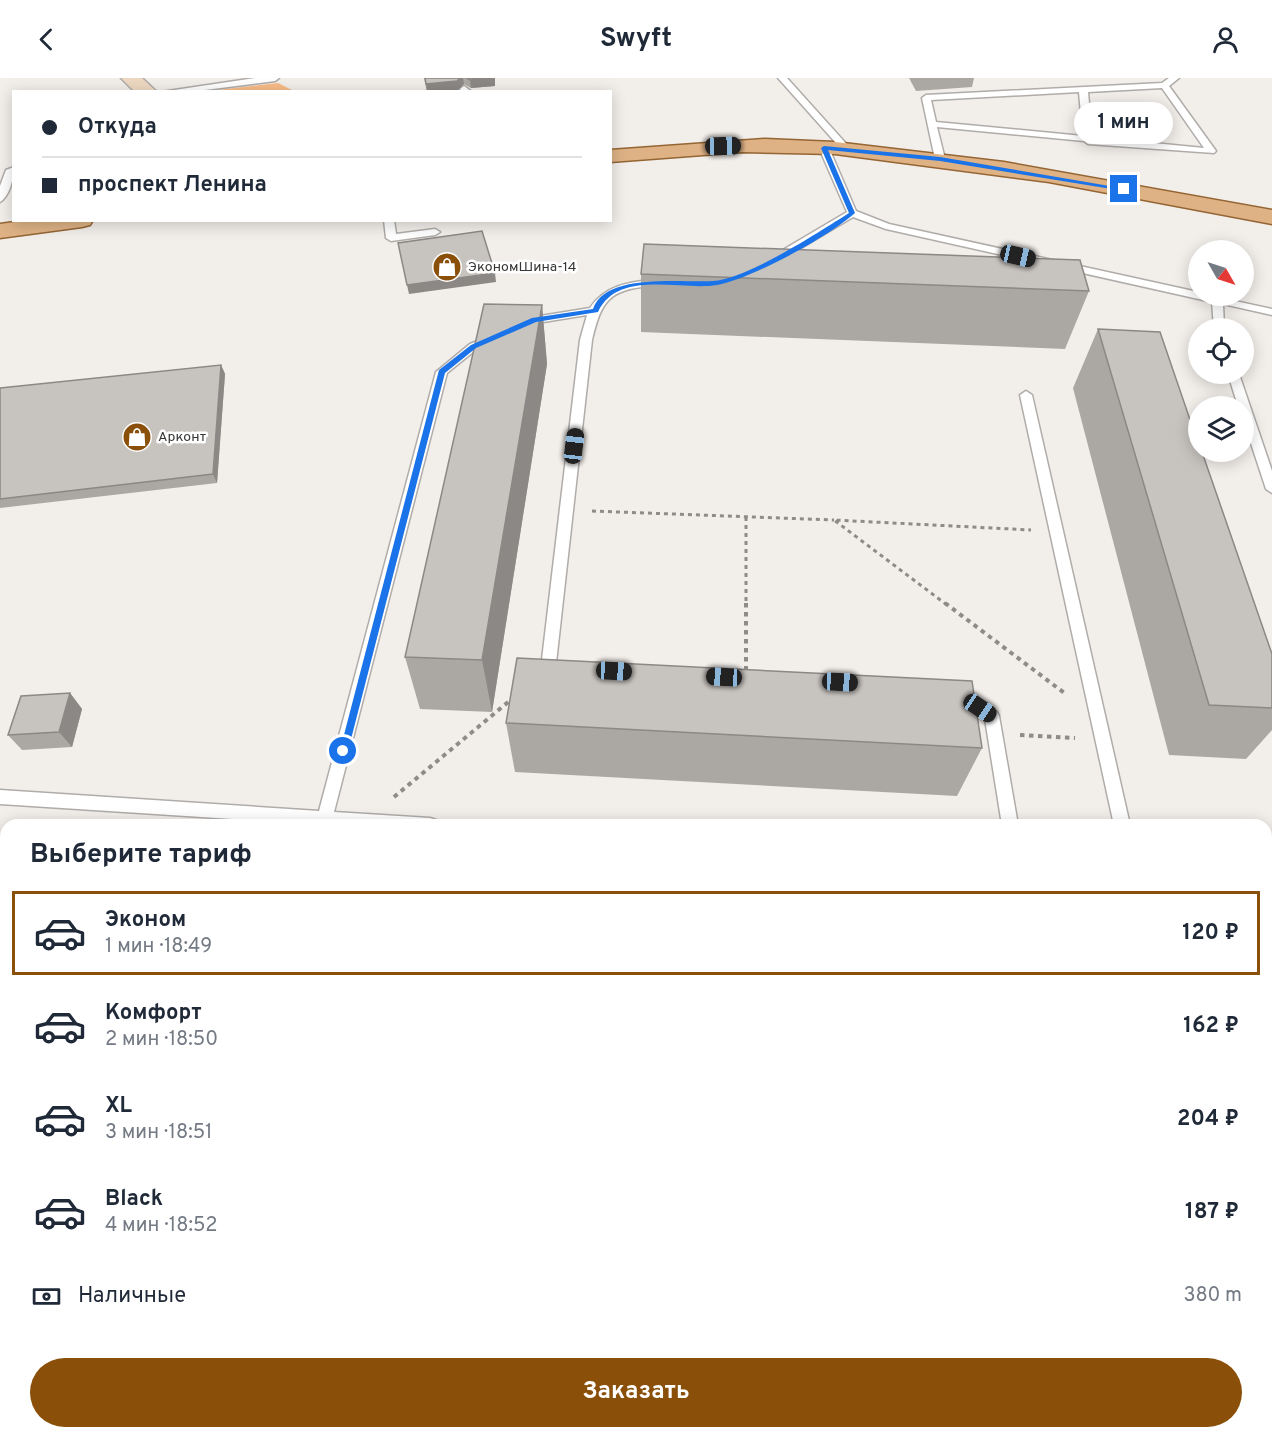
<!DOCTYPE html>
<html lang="ru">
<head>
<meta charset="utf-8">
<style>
	body { margin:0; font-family:Overpass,sans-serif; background:#f6f6f7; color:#1f2937; height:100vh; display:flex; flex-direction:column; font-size:22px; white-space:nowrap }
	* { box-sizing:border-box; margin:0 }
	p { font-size:20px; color:#747a83 }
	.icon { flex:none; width:33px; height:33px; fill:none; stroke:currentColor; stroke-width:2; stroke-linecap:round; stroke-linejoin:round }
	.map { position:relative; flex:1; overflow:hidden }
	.details { position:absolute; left:0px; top:741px; width:1272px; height:620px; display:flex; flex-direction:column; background:#fff; border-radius:18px 18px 0 0; box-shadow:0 3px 15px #0003 }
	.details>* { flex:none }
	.guide { position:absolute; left:12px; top:12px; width:600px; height:132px; border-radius:0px; box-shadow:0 3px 15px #0003; display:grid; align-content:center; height:132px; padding:0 30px; background:#fff }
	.needle { width:39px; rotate:129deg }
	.controls { position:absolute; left:1188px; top:162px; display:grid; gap:12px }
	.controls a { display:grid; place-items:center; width:66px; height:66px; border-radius:50%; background:#fff; box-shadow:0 3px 15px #0003; font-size:30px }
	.end { position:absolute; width:27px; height:27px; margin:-14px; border:8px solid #1a73e8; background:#fff; box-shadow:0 0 0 3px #fff }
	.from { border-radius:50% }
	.bubble { position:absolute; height:42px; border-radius:21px; background:#fff; box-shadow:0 3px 15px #0003; font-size:20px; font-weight:700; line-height:42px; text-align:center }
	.car { position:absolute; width:18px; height:36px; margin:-18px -9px; border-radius:8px; box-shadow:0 0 4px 2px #0007; background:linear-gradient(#222 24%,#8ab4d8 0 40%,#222 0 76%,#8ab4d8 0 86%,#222 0) }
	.guide b { display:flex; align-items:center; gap:21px; height:57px; font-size:22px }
	.guide b+b { border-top:2px solid #e0e1e3 }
	.guide i { width:15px; height:15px; background:#1f2937 }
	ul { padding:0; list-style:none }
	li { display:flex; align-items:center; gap:18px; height:84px; margin:0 12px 9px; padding:0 18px; border:3px solid transparent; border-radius:0px }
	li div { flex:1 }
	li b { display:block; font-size:22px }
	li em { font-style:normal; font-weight:700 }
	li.current { border-color:#8a4f09 }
	li>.icon { width:54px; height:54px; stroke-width:1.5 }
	h2 { padding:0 30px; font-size:27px; line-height:72px }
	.pay { display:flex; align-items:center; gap:15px; height:66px; padding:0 30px; font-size:22px }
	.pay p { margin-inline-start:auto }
	.button { display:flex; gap:12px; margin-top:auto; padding:12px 30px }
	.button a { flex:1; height:69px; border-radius:36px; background:#8a4f09; color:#fff; font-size:24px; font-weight:700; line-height:69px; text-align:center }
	header { display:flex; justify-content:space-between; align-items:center; height:78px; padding:0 30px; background:#fff; font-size:27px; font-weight:700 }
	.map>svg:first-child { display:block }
</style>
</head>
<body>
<header><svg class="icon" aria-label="back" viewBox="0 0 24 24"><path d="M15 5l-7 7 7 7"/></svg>Swyft<svg class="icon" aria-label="person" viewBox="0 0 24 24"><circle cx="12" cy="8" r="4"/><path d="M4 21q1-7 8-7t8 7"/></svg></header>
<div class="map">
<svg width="1272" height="1360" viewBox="0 0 1272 1360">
	<rect width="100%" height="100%" fill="#f2eeea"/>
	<path fill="#f8bc87" d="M278 5 294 13H209Z"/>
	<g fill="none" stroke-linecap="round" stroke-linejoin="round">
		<g stroke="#b0aca9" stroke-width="3">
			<path id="lane" d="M255 0H279L275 3 189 14H161Z
				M778 0H787L850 70V74H844Z
				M1169 0H1179L1169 8 1216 73 1214 75 1088 66 1084 63 937 49 945 81 940 84 935 81 922 20 926 17 1162 5ZM1162 10 1204 70 1092 59 1088 14ZM1079 14 1083 58 936 44 931 22Z
				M464 8 472 14H462L460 11Z
				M824 67 829 70 856 133 889 146 1198 214V218H1212L1272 231V237L1223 226 1224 250H1214L1212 224 886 151 853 139 779 183H771V179L847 134 819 70Z
				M14 89C14 100 9 119 0 124V108L6 92Z
				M384 142H394L396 156 435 151 440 154 435 157 391 163 386 160Z
				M652 202H660L665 205C659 210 650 208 642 209 605 213 600 230 592 262L556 585 563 587 565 591 558 597 543 594 541 590 580 262 587 237 537 245 525 249 520 246 534 239 590 230C605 208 628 204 652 202Z
				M492 257 496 258V262L478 270 447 295 334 734 430 740 436 742 438 747H326L0 726V712L319 733 436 294 470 266Z
				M1228 296H1239L1272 393V415L1266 411 1244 344V328H1238Z
				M1026 313 1032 317 1130 747H1114L1020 317Z
				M959 612 997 634 999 638 1018 747H1002L985 641 954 622 952 618 954 614Z
				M1266 785H1272V799H1266Z"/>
		</g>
		<g stroke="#b0aca9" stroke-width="3">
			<path id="secondary" d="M121 0H142L157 14H135Z"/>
		</g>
		<g stroke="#956534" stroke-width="3">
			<path id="primary" d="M765 61 835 64 1004 84 1272 132V146L1049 104 835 76 743 74 610 84V72Z
				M29 142H93L90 147 82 149 0 160V146Z"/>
		</g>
		<path stroke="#8e8c89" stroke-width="3" stroke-dasharray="4 4" stroke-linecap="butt" d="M592 433 834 442
			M746 439V527
			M947 527 834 442 1031 452"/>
		<path stroke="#8e8c89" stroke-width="4" stroke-dasharray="4.5 4.5" stroke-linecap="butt" d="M746 525V594
			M945 525 1067 617
			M1020 657 1075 660
			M394 719 513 620"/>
		<path stroke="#8e8c89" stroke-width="4.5" stroke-dasharray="6 6" stroke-linecap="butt" d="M0 1221 6 1199"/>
		<use href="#lane" fill="#fff" fill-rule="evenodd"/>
		<use href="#secondary" fill="#eed8c2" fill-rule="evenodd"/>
		<use href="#primary" fill="#deb285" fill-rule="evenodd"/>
	</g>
	<path fill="#aba8a4" d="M424 0H495V8L471 10 464 6 458 12 441 14H427Z
		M909 0H974L972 9 916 13Z
		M641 196 1089 213 1065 271 641 254Z
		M542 227 547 286 492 634 420 631 405 579Z
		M1098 251 1272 576V652L1246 681 1169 677 1073 310Z
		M221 287 225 296 217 405 0 430V310Z
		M70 615 82 631 72 669 22 672 8 657Z
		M506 645 982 670 957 718 515 694Z"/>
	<path fill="#8b8886" d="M460 0H463L464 6 458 12 441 14H427L426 6Z
		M485 0H495V8L471 10 470 2Z
		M495 195 496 204 409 216 407 207Z
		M542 227 547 286 492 634 482 582Z
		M221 287 225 296 217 405 213 396Z
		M70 615 82 631 72 669 59 654Z
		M0 797 6 802V877L0 897Z"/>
	<path fill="#c7c3bf" stroke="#8b8886" stroke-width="1.5" d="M425 0H460L457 3 426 6Z
		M467 0H485L470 2Z
		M482 153 495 195 407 207 398 165Z
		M644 166 1080 182 1089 213 641 196Z
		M484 226 542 227 482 582 405 579Z
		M1098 251 1160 254 1198 365V374H1202L1272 576V630L1209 627Z
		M221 287 213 396 0 421V310Z
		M517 580 972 603 982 670 506 645Z
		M70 615 59 654 8 657 21 618Z"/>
	<path fill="#1a73e8" d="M824 68 940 79 1127 111 1124 113 940 83 828 72 855 135C828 159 753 200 717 207 681 213 618 191 598 234L536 244 476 270 445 295 348 673 343 677 339 676 439 292 471 267 532 240 593 231C605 194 683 205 713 203 747 201 819 154 849 135L821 70Z"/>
	<defs>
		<g id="shop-disc" transform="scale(1.5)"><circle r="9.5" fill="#8a4f09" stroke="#fff"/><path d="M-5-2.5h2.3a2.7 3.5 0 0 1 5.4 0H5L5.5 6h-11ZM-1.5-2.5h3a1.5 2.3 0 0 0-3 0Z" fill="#fff"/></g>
	</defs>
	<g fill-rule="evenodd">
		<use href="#shop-disc" x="447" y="189"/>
		<use href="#shop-disc" x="137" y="359"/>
	</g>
	<g text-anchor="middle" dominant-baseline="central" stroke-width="5" stroke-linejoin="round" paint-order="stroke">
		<g font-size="14" fill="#373634" stroke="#fff" text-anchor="start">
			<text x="468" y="189">ЭкономШина-14</text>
			<text x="158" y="359">Арконт</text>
		</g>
	</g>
</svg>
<div class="controls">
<a><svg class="needle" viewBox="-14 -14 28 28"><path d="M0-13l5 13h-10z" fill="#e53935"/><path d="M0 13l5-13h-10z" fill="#747a83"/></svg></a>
<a><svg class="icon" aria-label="locate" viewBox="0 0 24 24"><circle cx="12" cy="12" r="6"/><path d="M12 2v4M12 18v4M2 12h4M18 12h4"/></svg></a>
<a><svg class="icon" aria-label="layers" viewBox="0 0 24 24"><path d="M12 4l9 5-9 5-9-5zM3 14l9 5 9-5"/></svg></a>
</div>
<i class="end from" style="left:343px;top:673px"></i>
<i class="end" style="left:1124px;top:111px"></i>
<div class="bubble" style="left:1074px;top:24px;width:99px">1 мин</div>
<i class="car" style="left:723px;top:68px;rotate:89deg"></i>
<i class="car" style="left:1018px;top:178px;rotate:103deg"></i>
<i class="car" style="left:574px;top:368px;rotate:7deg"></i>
<i class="car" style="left:614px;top:593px;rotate:93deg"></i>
<i class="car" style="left:724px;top:599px;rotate:273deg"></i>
<i class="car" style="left:840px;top:604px;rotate:93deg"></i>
<i class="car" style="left:980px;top:630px;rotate:124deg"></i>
<div class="guide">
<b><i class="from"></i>Откуда</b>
<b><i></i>проспект Ленина</b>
</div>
<section class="details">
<h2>Выберите тариф</h2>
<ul>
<li class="current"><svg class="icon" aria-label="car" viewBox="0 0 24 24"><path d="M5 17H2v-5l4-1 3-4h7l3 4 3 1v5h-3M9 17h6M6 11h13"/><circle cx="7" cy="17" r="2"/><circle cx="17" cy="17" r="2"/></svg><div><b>Эконом</b><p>1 мин · 18:49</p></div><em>120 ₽</em></li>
<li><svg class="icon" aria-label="car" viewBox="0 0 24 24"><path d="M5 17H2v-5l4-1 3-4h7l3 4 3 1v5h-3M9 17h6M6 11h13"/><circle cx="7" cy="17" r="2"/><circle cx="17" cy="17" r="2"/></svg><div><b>Комфорт</b><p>2 мин · 18:50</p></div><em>162 ₽</em></li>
<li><svg class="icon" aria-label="car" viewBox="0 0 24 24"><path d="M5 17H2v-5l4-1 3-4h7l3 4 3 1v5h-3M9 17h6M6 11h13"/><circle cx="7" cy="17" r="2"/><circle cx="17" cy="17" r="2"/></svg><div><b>XL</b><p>3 мин · 18:51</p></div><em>204 ₽</em></li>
<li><svg class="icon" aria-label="car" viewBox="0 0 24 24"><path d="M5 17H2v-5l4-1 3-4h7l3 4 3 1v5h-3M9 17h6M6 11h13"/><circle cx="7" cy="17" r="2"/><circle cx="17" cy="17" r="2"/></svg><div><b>Black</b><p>4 мин · 18:52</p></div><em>187 ₽</em></li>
</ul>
<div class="pay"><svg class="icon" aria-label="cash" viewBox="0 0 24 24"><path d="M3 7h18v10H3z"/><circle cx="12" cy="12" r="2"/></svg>Наличные<p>380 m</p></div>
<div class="button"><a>Заказать</a></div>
</section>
</div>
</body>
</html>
